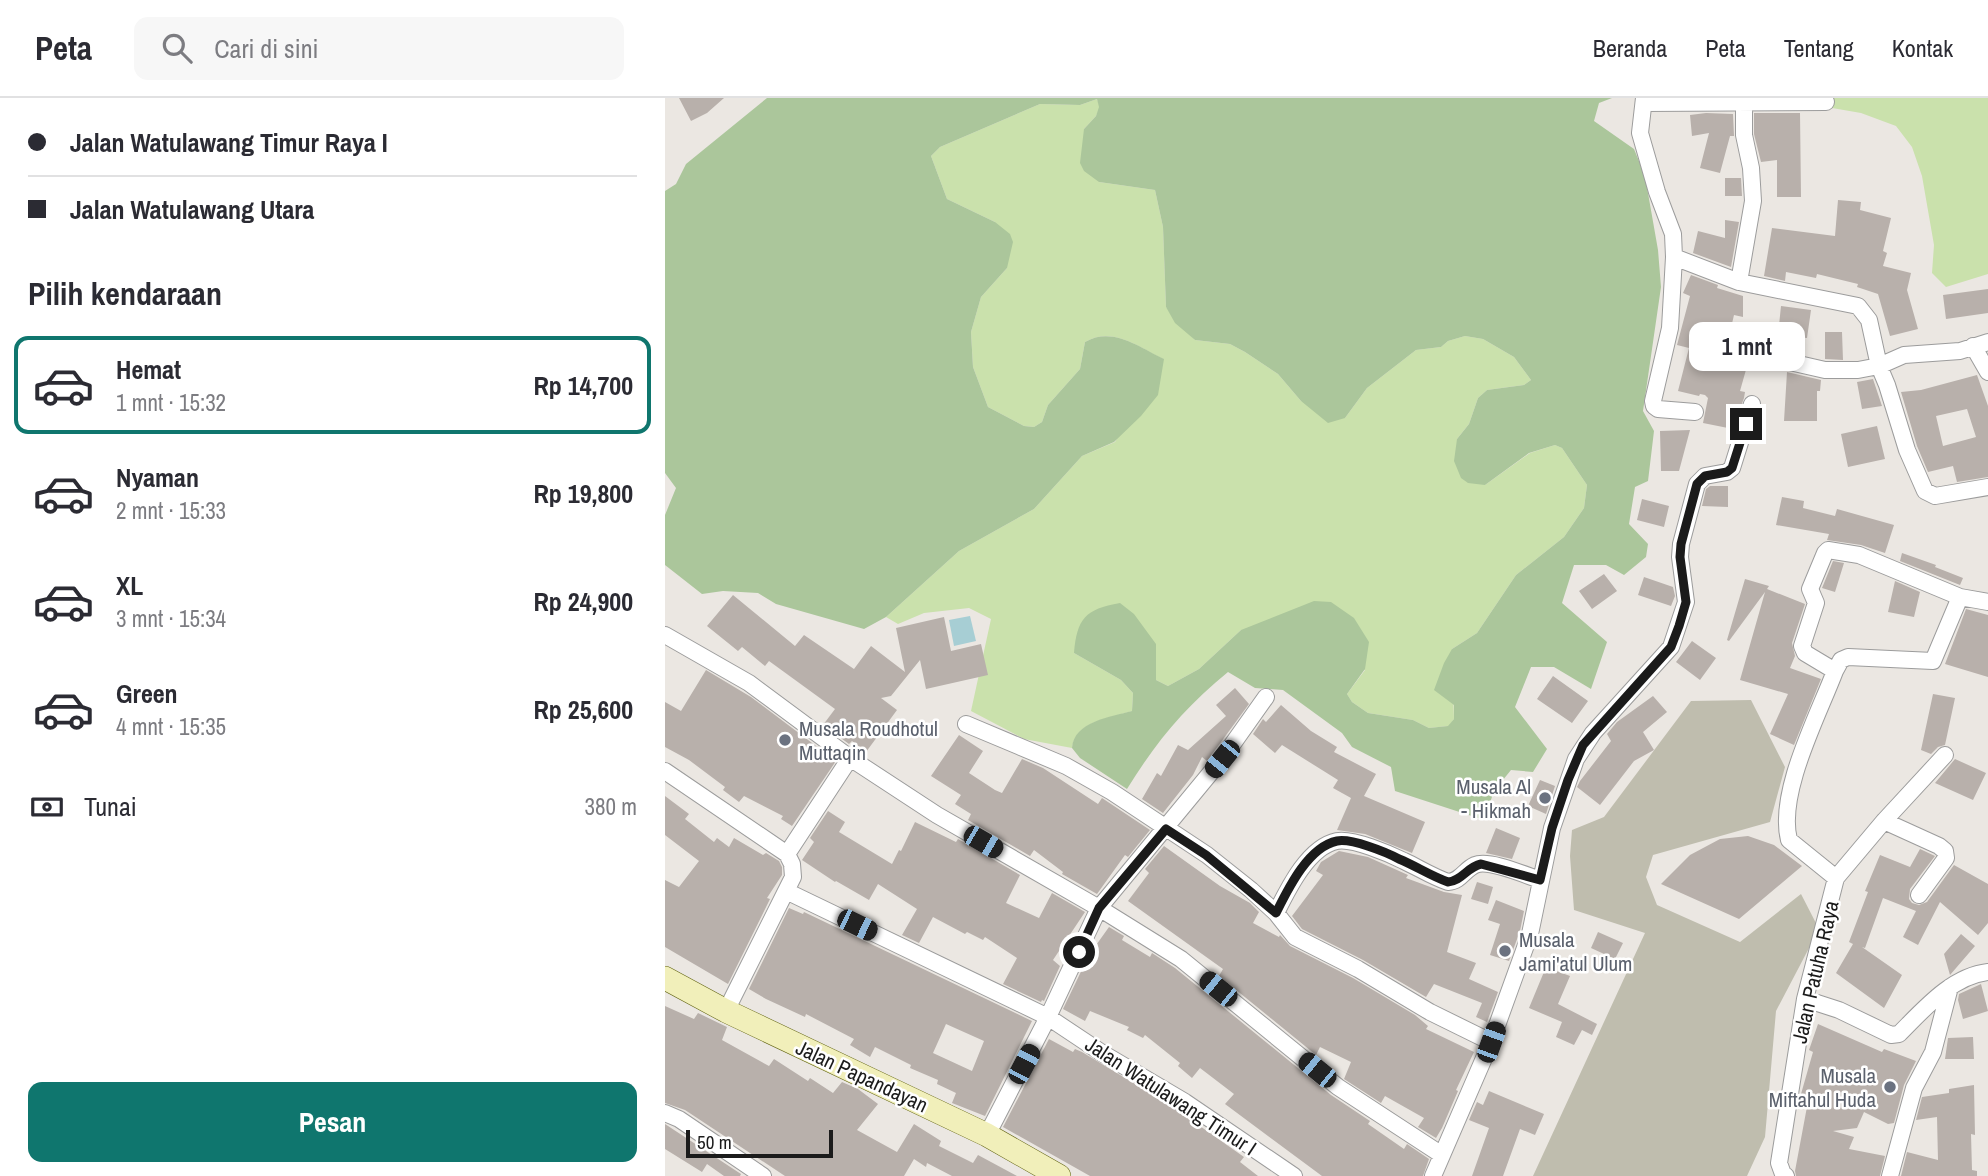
<!DOCTYPE html>
<html lang="id">
<head>
<meta charset="utf-8">
<style>
	body { margin:0; font-family:"Archivo Narrow",sans-serif; background:#f7f7f7; color:#2b2b33; height:100vh; display:flex; flex-direction:column; font-size:26px; white-space:nowrap }
	* { box-sizing:border-box; margin:0 }
	p { font-size:23px; color:#7c7c81 }
	.icon { flex:none; width:38px; height:38px; fill:none; stroke:currentColor; stroke-width:2; stroke-linecap:round; stroke-linejoin:round }
	.map { position:relative; flex:1; overflow:hidden }
	.details { display:flex; flex-direction:column; background:#fff; width:665px }
	.details>* { flex:none }
	.top-card { display:grid; align-content:center; height:154px; padding:0 28px; background:#fff }
	.scale { position:absolute; left:21px; bottom:18px; width:147px; box-sizing:border-box; padding-left:7px; border:4px solid #1b1b1b; border-top:0; font-size:19px; line-height:24px; white-space:nowrap; color:#1b1b1b; -webkit-text-stroke:5px #fff; paint-order:stroke }
	.end { position:absolute; width:32px; height:32px; margin:-16px; border:9px solid #1b1b1b; background:#fff; box-shadow:0 0 0 4px #fff }
	.from { border-radius:50% }
	.bubble { position:absolute; height:49px; border-radius:14px; background:#fff; box-shadow:0 4px 10px #0003; font-size:23px; font-weight:700; line-height:49px; text-align:center }
	.car { position:absolute; width:21px; height:42px; margin:-21px -10px; border-radius:9px; box-shadow:0 0 5px 2px #0007; background:linear-gradient(#222 24%,#8ab4d8 0 40%,#222 0 76%,#8ab4d8 0 86%,#222 0) }
	.top-card b { display:flex; align-items:center; gap:24px; height:66px; font-size:26px }
	.top-card b+b { border-top:2px solid #e1e1e2 }
	.top-card i { width:18px; height:18px; background:#2b2b33 }
	ul { padding:0; list-style:none }
	li { display:flex; align-items:center; gap:21px; height:98px; margin:0 14px 10px; padding:0 14px; border:4px solid transparent; border-radius:14px }
	li div { flex:1 }
	li b { display:block; font-size:26px }
	li em { font-style:normal; font-weight:700 }
	li.active { border-color:#0f766e }
	li>.icon { width:63px; height:63px; stroke-width:1.5 }
	h2 { padding:0 28px; font-size:32px; line-height:84px }
	.pay { display:flex; align-items:center; gap:18px; height:77px; padding:0 28px; font-size:26px }
	.pay p { margin-inline-start:auto }
	.action { display:flex; gap:14px; margin-top:auto; padding:14px 28px }
	.action a { flex:1; height:80px; border-radius:14px; background:#0f766e; color:#fff; font-size:28px; font-weight:700; line-height:80px; text-align:center }
	header { display:flex; align-items:center; gap:42px; box-sizing:border-box; height:98px; padding:0 35px; background:#fff; border-bottom:2px solid #e1e1e2 }
	header strong { font-size:33px }
	nav { display:flex; gap:38px; margin-inline-start:auto; font-size:24px }
	.search { width:490px; height:63px; background:#f7f7f7; display:flex; align-items:center; gap:18px; box-sizing:border-box; padding:0 24px; border-radius:14px; color:#7c7c81; font-size:26px }
	main { display:flex; flex:1; min-height:0 }
	.map>svg:first-child { display:block }
</style>
</head>
<body>
<header>
<strong>Peta</strong>
<div class="search"><svg class="icon" aria-label="search" viewBox="0 0 24 24"><circle cx="10" cy="10" r="6"/><path d="M15 15l6 6"/></svg>Cari di sini</div>
<nav><a>Beranda</a><a>Peta</a><a>Tentang</a><a>Kontak</a></nav>
</header>
<main>
<section class="details">
<div class="top-card">
<b><i class="from"></i>Jalan Watulawang Timur Raya I</b>
<b><i></i>Jalan Watulawang Utara</b>
</div>
<h2>Pilih kendaraan</h2>
<ul>
<li class="active"><svg class="icon" aria-label="car" viewBox="0 0 24 24"><path d="M5 17H2v-5l4-1 3-4h7l3 4 3 1v5h-3M9 17h6M6 11h13"/><circle cx="7" cy="17" r="2"/><circle cx="17" cy="17" r="2"/></svg><div><b>Hemat</b><p>1 mnt · 15:32</p></div><em>Rp 14,700</em></li>
<li><svg class="icon" aria-label="car" viewBox="0 0 24 24"><path d="M5 17H2v-5l4-1 3-4h7l3 4 3 1v5h-3M9 17h6M6 11h13"/><circle cx="7" cy="17" r="2"/><circle cx="17" cy="17" r="2"/></svg><div><b>Nyaman</b><p>2 mnt · 15:33</p></div><em>Rp 19,800</em></li>
<li><svg class="icon" aria-label="car" viewBox="0 0 24 24"><path d="M5 17H2v-5l4-1 3-4h7l3 4 3 1v5h-3M9 17h6M6 11h13"/><circle cx="7" cy="17" r="2"/><circle cx="17" cy="17" r="2"/></svg><div><b>XL</b><p>3 mnt · 15:34</p></div><em>Rp 24,900</em></li>
<li><svg class="icon" aria-label="car" viewBox="0 0 24 24"><path d="M5 17H2v-5l4-1 3-4h7l3 4 3 1v5h-3M9 17h6M6 11h13"/><circle cx="7" cy="17" r="2"/><circle cx="17" cy="17" r="2"/></svg><div><b>Green</b><p>4 mnt · 15:35</p></div><em>Rp 25,600</em></li>
</ul>
<div class="pay"><svg class="icon" aria-label="cash" viewBox="0 0 24 24"><path d="M3 7h18v10H3z"/><circle cx="12" cy="12" r="2"/></svg>Tunai<p>380 m</p></div>
<div class="action"><a>Pesan</a></div>
</section>
<div class="map">
<svg width="1323" height="1078" viewBox="0 0 1323 1078">
	<rect width="100%" height="100%" fill="#ebe7e2"/>
	<path fill="#bfbdae" d="M1086 602 1120 669 1105 724 988 757 981 779 992 807 1075 844 1136 796 1154 831 1111 913 1100 1039 1082 1078H868L980 835 909 812 905 758 907 732 939 719 1026 603Z"/>
	<path fill="#cae1ac" d="M1055 0H1323V176L1281 189 1267 175 1269 147 1257 78 1247 49 1231 28 1196 15 1121 2Z
		M432 1 435 9 431 18 419 31 434 84 490 92 498 129 501 209 530 242 565 246 580 254 613 276 636 303 680 320 702 290 751 252 776 249 783 243 800 238 818 241 849 259 866 282 859 287 822 292 813 300 804 326 792 341 820 387 865 355 890 347 897 350 922 387 919 410 899 439 851 477 812 535 787 551 789 621 784 628 764 630 748 622 703 615 687 604 682 596 700 572 576 532 534 571 503 588 491 582V546L409 555 456 582 468 595 467 613C446 620 410 623 407 650L359 641 306 613 326 521 304 510 259 515 233 526 221 519 294 453 369 411 417 358 450 344 498 261C474 249 447 228 420 244L415 271 383 307 377 324 369 329 359 328 323 309 308 269 306 234 316 199 342 170 330 124 282 101 266 58 275 49 375 6 415 7Z"/>
	<path fill="#abc69b" d="M102 0H947L934 5 929 23 969 51 980 78 993 152 996 189 978 313 989 333 983 383 970 389 964 426 983 446 981 459 959 477 941 467H909L897 505 942 544 926 591 889 569H866L850 609 882 651 868 674 846 672 829 693 819 722 730 693 726 669 687 649 677 635 618 592 590 590 563 574C520 609 491 644 462 691L415 660 407 650C409 623 446 619 467 613L468 595 456 582 409 555C412 521 420 511 455 505L469 516 491 546V582L503 588 534 571 576 532 649 503 666 504 689 520 704 544 700 571 682 596 687 604 703 615 748 622 764 630 783 628 789 621V607L769 592 779 565 787 551 812 535 851 477 899 439 919 410 922 387 897 350 890 347 864 355 820 387 803 385 796 380 789 363 792 341 804 326 813 300 822 292 859 287 866 282 849 259 818 241 800 238 783 243 776 249 751 252 702 290 680 320 663 325 636 303 613 276 580 254 565 246 530 242 510 225 501 209 498 129 490 92 434 84 419 73 415 65 419 31 431 18 434 9 432 1 415 7 375 6 275 49 266 58 282 101 330 124 345 136 348 144 342 170 316 199 306 234 308 269 323 309 359 328 369 329 377 324 383 307 415 271 420 244C447 228 474 249 499 261L493 297 476 318 449 344 417 358 369 411 294 453 221 519 199 531 111 506 93 495 58 493 37 496 0 467V417L11 390 0 375V93L11 86 21 66Z"/>
	<path fill="#a7ced4" d="M305 518 311 543 289 548 284 522Z"/>
	<path fill="#b8b0ab" fill-rule="evenodd" d="M14 0H59L42 15 26 23Z
		M1041 15 1068 16 1069 38H1065L1055 75 1035 70 1044 35 1027 38 1025 17Z
		M1089 15H1135L1136 99H1112V62L1096 64 1089 36Z
		M1060 80H1076L1077 98H1060Z
		M1173 102 1196 104 1195 112 1226 120 1218 153 1222 155 1218 168 1246 175 1242 192 1253 231 1225 238 1213 196 1192 189 1193 186 1152 176 1151 180 1121 174 1120 183 1099 178 1107 130 1170 138Z
		M1060 122 1074 124 1066 169 1028 155 1033 133 1060 140Z
		M1026 177 1053 187 1052 190 1078 198V219L1069 217 1062 247 1086 254 1075 293 1080 294 1079 300 1068 331 1038 325 1043 300 1040 297 1035 296 1034 298 1013 293 1024 250 1012 247 1025 198 1018 195Z
		M1323 191V215L1281 221 1278 197Z
		M1116 208 1146 212 1142 240 1113 237Z
		M1160 234H1177L1178 262 1160 261Z
		M1122 274 1156 282 1155 293H1152V323H1119Z
		M1312 277 1323 308V379L1292 384 1288 368 1263 374 1252 348 1236 294 1256 292ZM1302 311 1311 339 1278 348 1271 318Z
		M1208 281 1217 308 1197 311 1192 284Z
		M1212 328 1220 361 1183 369 1176 336Z
		M1025 332 1014 373H996L995 333Z
		M1045 388H1063V409L1037 408 1041 391Z
		M1117 399 1139 403 1138 410 1170 418 1172 411 1229 427 1220 455 1196 447 1162 442 1164 436 1111 427Z
		M977 401 1004 408 999 429 972 422Z
		M1237 455 1271 467 1270 469 1298 480 1295 487 1235 463Z
		M1168 463 1179 465 1170 494 1157 490Z
		M939 476 952 493 927 511 914 493Z
		M979 479 1008 489 1010 498 1006 508 973 497Z
		M1080 481 1104 488 1102 491 1140 506 1127 545 1130 558 1125 570 1156 581 1129 647 1105 636 1123 596 1075 582 1100 494 1064 543 1062 542Z
		M1230 483 1255 494 1249 519 1223 514Z
		M68 497 130 548 139 537 189 571 206 548 240 574 231 530 279 519 286 553 316 546 323 577 261 591 255 562 226 598 216 600 232 612 201 654 187 643 184 646 158 627 170 611 104 563 100 568 77 549 73 553 42 528Z
		M1301 511 1323 517V579L1280 566Z
		M1027 543 1051 560 1035 582 1011 564Z
		M41 572 86 599 171 663 127 728 116 721 118 718 79 698 74 704 58 692 60 689 24 662 0 649V604L16 613Z
		M888 578 923 603 907 625 872 601Z
		M570 590 584 606 542 663 537 659 528 677 498 715 477 701 492 675 496 678 513 647 523 652 561 618 551 607Z
		M1268 596 1290 600 1280 647 1273 649 1266 656 1256 652Z
		M988 598 1002 614 978 634 989 652 969 663 935 707 912 689 915 683 946 643 942 636 952 624Z
		M616 607 646 633 672 649 669 654 711 676 699 698 760 724 747 755 700 736 672 732 686 700 668 690 673 682 617 647 610 655 588 636 598 621 601 624Z
		M294 637 318 653 304 675 330 692 337 695 357 661 378 670 433 706 437 700 485 732 463 759 460 757 432 796 397 776 398 774 369 752 365 758 303 722 306 716 290 706 296 697 266 678Z
		M1290 661 1321 675 1308 702 1270 685Z
		M875 682 890 688 881 716 863 708Z
		M0 698 24 716 20 721 49 744 52 740 64 749 69 740 98 757 101 755 114 763 117 769V777L102 800 105 801 63 886 0 849V782L14 789 34 763 0 737Z
		M163 713 180 724 174 734 227 766 234 752 236 753 250 724 291 744 293 741 355 777 341 805 374 820 387 795 420 814 388 862 395 868 379 903 377 902 376 904 338 886 352 860 320 839 318 842 302 834 300 836 268 819 254 845 237 837 252 811 213 786 204 802 171 783 170 784 137 762 149 744 145 740Z
		M831 730 855 740 847 761 821 755Z
		M1083 738 1109 747 1137 768 1074 821 996 786 1025 757 1055 741Z
		M499 748 555 788 585 805 594 814 588 825 614 839 615 837 625 848 688 880 750 917 763 928 761 931 809 954 791 992 793 993 777 1030 771 1040 753 1029 759 1020 720 998 716 1005 679 981 686 964 655 949 651 957 554 878 558 871 463 803 484 775 480 771Z
		M1255 751 1270 758 1245 791 1244 801 1247 805 1254 807 1262 804 1289 767 1323 786V825L1313 837 1275 804 1253 847 1238 839 1251 813 1218 800 1200 850 1197 849 1237 877 1219 910 1171 875 1188 846 1184 844 1203 794 1200 793 1215 757 1245 769Z
		M674 753 703 759 743 777 741 780 779 794 797 797 782 854 811 865 804 881 833 894 822 924 811 919 817 905 769 886 761 899 698 862 637 831 627 818 658 777 651 773 656 764Z
		M812 784 828 789 823 806 806 801Z
		M831 802 859 813 855 833 844 863 825 857 835 826 823 822Z
		M124 810 138 816 139 814 367 923 320 1018 287 1005 291 995 272 986 273 982 245 970 246 967 210 949 205 959 185 947 189 941 141 916 140 919 101 901 84 891ZM281 926 319 943 307 973 268 955Z
		M444 829 459 838 457 842 485 859 487 855 510 870 666 997 705 1023 703 1026 739 1051 742 1046 764 1061 758 1078H657L560 1006 569 996 535 970 527 980 513 968 515 965 480 937 478 940 462 932 464 929 425 913 420 923 398 911 424 857Z
		M933 834 958 845 950 861 926 850Z
		M1296 836 1310 848 1285 877 1279 856Z
		M881 869 905 878 893 906 932 926 927 937 917 932 909 947 891 939 897 924 864 910Z
		M1316 886 1323 913 1298 921 1293 902 1294 896Z
		M0 908 29 921 33 915 62 929 57 942 104 968 109 961 143 983 145 980 168 995 177 984 193 991 213 1006 192 1032 232 1054 249 1026 276 1043 274 1048 308 1065 313 1057 352 1078H287L262 1065 261 1069 249 1061 239 1078H120L20 1012 0 1005Z
		M1153 926 1217 954 1219 951 1251 963 1239 987 1229 1025 1223 1026 1199 1014 1192 1030 1168 1033 1189 1039 1184 1051 1220 1058 1215 1078H1131L1130 1073 1144 998 1136 996 1148 954 1144 952Z
		M1308 939 1309 961H1280L1283 940Z
		M384 941 408 954 410 951 417 954 505 1007 579 1059 575 1064 593 1078H425L338 1029Z
		M1309 987 1310 1037 1306 1036 1307 1072 1312 1073V1078H1236L1242 1054 1273 1062 1272 1019 1251 1022 1257 999 1284 995V991Z
		M824 993 879 1016 870 1037 855 1031 838 1078H807L824 1030 804 1022 812 1004 818 1007Z
		M0 1026 76 1076 75 1078H59L42 1066 37 1074 0 1051Z"/>
	<g fill="none" stroke-linecap="round" stroke-linejoin="round">
		<g stroke="#9c9c9c" stroke-width="18">
			<path id="minor" d="M979 0 975 35 992 94 1008 136 1009 159 1005 230 988 303 989 308 993 311 1030 314
				M979 5 1161 4
				M1009 159 1074 184 1193 208 1204 222 1214 268 1222 287 1242 352 1260 393 1270 398 1323 389
				M1074 184 1088 103 1086 70 1079 37V5
				M1308 248 1323 274
				M1112 261 1160 272H1193L1214 268 1239 257 1295 253 1323 244
				M0 537 84 585 185 660 272 717 434 810 516 861 673 989 777 1057
				M1170 573 1140 555 1137 548 1151 505 1145 491 1160 455 1163 452 1194 457 1295 499
				M301 626 401 668 447 694 542 757 586 792 611 815 630 839 693 871 765 914 826 944
				M0 673 122 756
				M1219 723 1274 748 1280 753 1281 760 1254 797
				M1171 780 1124 742C1112 695 1153 618 1170 573L1176 562 1183 559 1268 563 1295 499 1323 504
				M121 793 383 919 437 955 520 1004 629 1078
				M611 815C623 791 643 749 672 743 688 740 725 756 739 763 754 770 768 779 783 784 796 783 799 772 810 767 824 761 860 777 875 782
				M1140 901 1174 912 1226 937 1234 936C1259 911 1287 878 1323 874
				M61 913 128 779 127 766 122 756 185 660
				M0 1015 14 1021 98 1078
				M322 1037 383 919 434 810 557 661 601 599
				M768 1078 826 944 865 836 887 730 911 661 928 635 1006 549 1021 504 1015 459 1016 446 1032 386 1040 378 1062 374 1067 370 1087 306
				M1121 1078 1118 1076 1114 1065 1140 901 1171 780 1219 723 1280 657
				M1225 1078 1249 990 1268 954 1285 889"/>
		</g>
		<g stroke="#616311" stroke-width="24">
			<path id="secondary" d="M0 880 61 913 322 1037 394 1078"/>
		</g>
		<use href="#minor" stroke="#fff" stroke-width="16"/>
		<use href="#secondary" stroke="#f1efba" stroke-width="23"/>
	</g>
	<g fill="none" stroke-linecap="round" stroke-linejoin="round">
		<path stroke="#1b1b1b" stroke-width="9" d="M414 854 434 810 501 731 541 757 611 815C623 791 643 749 672 743 686 740 721 754 734 761 751 768 766 778 783 784 797 783 802 769 816 766L875 782 887 730 903 682 918 647 1006 549 1014 528 1021 504 1015 459 1016 446 1032 386 1040 378 1062 374 1067 370 1081 326"/>
	</g>
	<g fill="#6b7280" stroke="#fff" stroke-width="2.5">
		<circle cx="120" cy="642" r="7"/>
		<circle cx="880" cy="700" r="7"/>
		<circle cx="840" cy="853" r="7"/>
		<circle cx="1225" cy="989" r="7"/>
	</g>
	<g text-anchor="middle" dominant-baseline="central" stroke-width="5" stroke-linejoin="round" paint-order="stroke">
		<g font-size="21" fill="#5b616d" stroke="#fff" text-anchor="start">
			<text x="134" y="630">Musala Roudhotul<tspan x="134" dy="24">Muttaqin</tspan></text>
			<text x="866" y="688" text-anchor="end">Musala Al<tspan x="866" dy="24">- Hikmah</tspan></text>
			<text x="854" y="841">Musala<tspan x="854" dy="24">Jami'atul Ulum</tspan></text>
			<text x="1211" y="977" text-anchor="end">Musala<tspan x="1211" dy="24">Miftahul Huda</tspan></text>
		</g>
		<g font-size="21" fill="#1b1b1b" stroke="#fff">
			<text transform="translate(1150 874) rotate(-77)">Jalan Patuha Raya</text>
			<text transform="translate(197 978) rotate(25)">Jalan Papandayan</text>
			<text transform="translate(506 998) rotate(33)">Jalan Watulawang Timur I</text>
		</g>
	</g>
</svg>
<div class="scale">50 m</div>
<i class="end from" style="left:414px;top:854px"></i>
<i class="end" style="left:1081px;top:326px"></i>
<div class="bubble" style="left:1024px;top:224px;width:116px">1 mnt</div>
<i class="car" style="left:557px;top:661px;rotate:219deg"></i>
<i class="car" style="left:318px;top:744px;rotate:120deg"></i>
<i class="car" style="left:192px;top:827px;rotate:116deg"></i>
<i class="car" style="left:553px;top:891px;rotate:309deg"></i>
<i class="car" style="left:826px;top:944px;rotate:20deg"></i>
<i class="car" style="left:359px;top:966px;rotate:28deg"></i>
<i class="car" style="left:652px;top:972px;rotate:309deg"></i>
</div>
</main>
</body>
</html>
